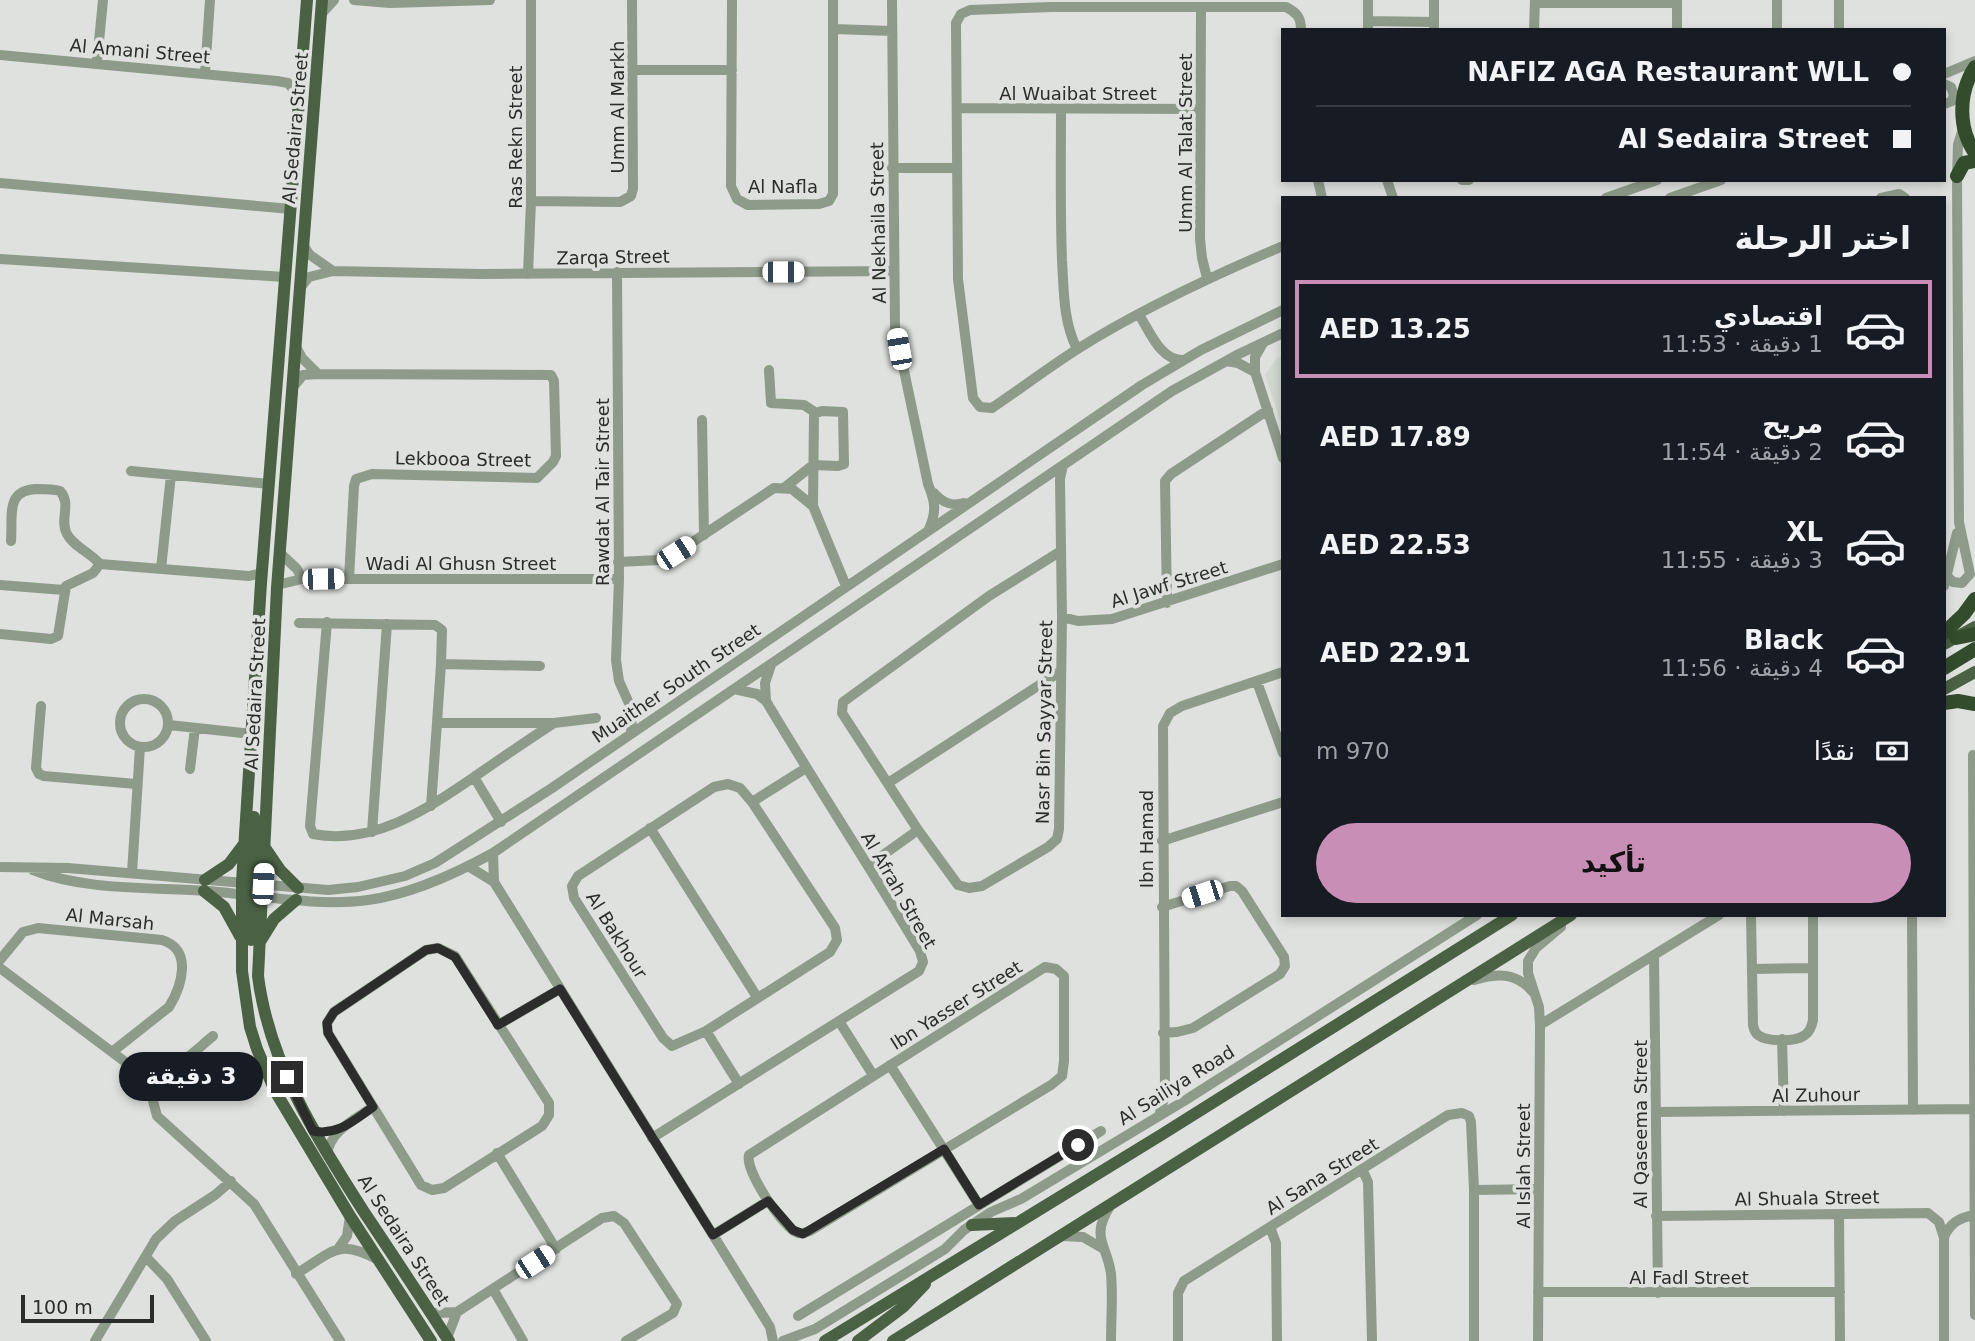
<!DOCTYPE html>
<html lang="ar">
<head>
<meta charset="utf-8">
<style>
	body { margin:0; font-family:"DejaVu Sans",Vazirmatn,sans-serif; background:#242831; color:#f1f3f6; direction:rtl; height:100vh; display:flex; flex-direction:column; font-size:26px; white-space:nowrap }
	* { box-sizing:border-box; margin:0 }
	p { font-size:23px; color:#9ea1a6 }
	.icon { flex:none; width:38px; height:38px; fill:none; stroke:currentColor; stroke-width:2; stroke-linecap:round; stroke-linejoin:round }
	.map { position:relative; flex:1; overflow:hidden; direction:ltr }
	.panel { position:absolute; left:1281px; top:196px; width:665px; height:721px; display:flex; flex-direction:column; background:#171b24; border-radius:0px; box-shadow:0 4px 10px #0003; direction:rtl }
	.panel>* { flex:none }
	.banner { position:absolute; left:1281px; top:28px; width:665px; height:154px; border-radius:0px; box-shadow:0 4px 10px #0003; direction:rtl; display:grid; align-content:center; height:154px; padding:0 35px; background:#171b24 }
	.scale { position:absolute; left:21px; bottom:18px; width:133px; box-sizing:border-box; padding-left:7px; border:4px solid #2b2c2b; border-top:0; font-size:19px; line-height:24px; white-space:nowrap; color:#2b2c2b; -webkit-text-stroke:5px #dee1de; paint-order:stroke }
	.end { position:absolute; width:32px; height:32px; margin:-16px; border:9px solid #2b2c2b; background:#fff; box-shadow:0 0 0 4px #fff }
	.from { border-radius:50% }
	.bubble { position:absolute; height:49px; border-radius:24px; background:#171b24; box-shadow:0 4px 10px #0003; font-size:23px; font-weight:700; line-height:49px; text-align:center; direction:rtl }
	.car { position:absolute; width:21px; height:42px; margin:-21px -10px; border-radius:9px; box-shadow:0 0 5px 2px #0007; background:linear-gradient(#fff 24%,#345 0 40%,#fff 0 76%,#345 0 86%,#fff 0) }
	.banner b { display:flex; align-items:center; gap:24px; height:66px; font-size:26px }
	.banner b+b { border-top:2px solid #363941 }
	.banner i { width:18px; height:18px; background:#f1f3f6 }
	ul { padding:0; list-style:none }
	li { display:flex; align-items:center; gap:21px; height:98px; margin:0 14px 10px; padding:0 21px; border:4px solid transparent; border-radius:0px }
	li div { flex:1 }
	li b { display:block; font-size:26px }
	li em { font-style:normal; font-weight:700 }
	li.active { border-color:#c98eb5 }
	li>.icon { width:63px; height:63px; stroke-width:1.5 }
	h2 { padding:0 35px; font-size:32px; line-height:84px }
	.pay { display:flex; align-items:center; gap:18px; height:77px; padding:0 35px; font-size:26px }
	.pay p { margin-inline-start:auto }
	.cta { display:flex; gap:14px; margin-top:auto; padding:14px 35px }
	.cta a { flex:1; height:80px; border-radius:42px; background:#c98eb5; color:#111; font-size:28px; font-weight:700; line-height:80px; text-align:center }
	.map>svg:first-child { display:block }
</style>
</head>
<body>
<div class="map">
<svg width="1975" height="1341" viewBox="0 0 1975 1341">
	<rect width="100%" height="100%" fill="#dee1de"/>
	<path fill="#d1d8cf" d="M1283 356V429L1265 375 1277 358Z"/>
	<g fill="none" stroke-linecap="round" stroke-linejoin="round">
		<path stroke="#8e9b8a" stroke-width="10" d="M354 0 390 3 490 0
			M732 0 731 186 737 199 748 205 819 204 829 201 833 194V0
			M892 0 895 328 928 484C935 501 937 511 929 529
			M1368 0V30
			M1434 0V30
			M1777 0V30
			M1839 0V30
			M1535 3H1677
			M1201 8 1200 239 1202 258 1207 278
			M322 13 334 0
			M1368 21 1434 22
			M833 29 892 31
			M1534 30 1535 0
			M1677 30V0
			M0 55 277 81 288 83 299 96
			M97 62 103 0
			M632 70H732
			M205 73 210 0
			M1944 74 1975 61
			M1944 84 1951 87 1954 95 1952 101 1944 104
			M957 108 1200 109
			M1061 109C1061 159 1060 210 1062 260 1064 292 1063 321 1077 349
			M892 168H957
			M1318 180 1322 198
			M1387 180 1393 198
			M1462 180H1469
			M0 183 291 209
			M1606 198 1657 180
			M1670 198 1721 180
			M1881 198 1899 194 1905 198
			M531 201 620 202 631 196 633 189 632 0
			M303 245 310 255 333 271
			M1283 246C1212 276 1141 309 1076 350 1048 368 1020 389 992 408L980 407 973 398 958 279 956 23 961 14 970 10 1051 7H1286C1297 13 1301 17 1301 30
			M0 259 285 277
			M617 272 619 579 616 660 619 681 632 710 631 733
			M528 274 531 201V0
			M301 287 309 277 333 271 480 274 893 271
			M1139 315C1150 331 1160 360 1182 360
			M1263 343 1255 357V372L1283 458
			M296 347 302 358 318 374
			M1226 361 1238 363 1255 372
			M769 370 771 403 804 405 816 413 822 411 843 412 844 464 838 466 813 465 784 488
			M293 387 303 375 318 374 551 375 554 381 556 456 553 462 537 478 372 474 356 479 354 486 349 579
			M702 420 704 535
			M131 471 269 484
			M934 493C942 502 951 507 964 503
			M813 506 814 415 816 413
			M11 541C13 515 5 490 37 489 45 489 53 489 60 491 72 504 59 520 67 534 73 546 91 553 100 564
			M1061 551 989 596 843 702 842 713 918 830 958 885 969 888 982 886 1048 847 1057 839 1059 829 1062 617 1060 479 1063 465
			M281 554 297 569 302 579
			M618 562 660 560 676 553 774 488 792 489 813 506 846 586
			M161 569 171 475
			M1947 576 1953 582 1962 583 1970 574 1959 522 1957 176 1958 145 1963 128
			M0 585 64 590
			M1944 586 1957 533
			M277 588 281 584 302 579H619
			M1167 603 1165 481 1171 474 1268 410
			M1062 617 1078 621 1112 619 1283 564
			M327 622 310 826 313 834C375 846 430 807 477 775 503 757 528 740 554 723
			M299 623 435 625 442 630 441 664
			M0 634 51 639 58 636 66 586 93 573 100 564 249 576 262 573
			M540 666 441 664 437 723H554L596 718
			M1257 682 1283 753
			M120 723a24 24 0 1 1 48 0a24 24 0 1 1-48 0Z
			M766 701 765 683 771 665
			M41 706 36 768 39 774 44 776 136 784
			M169 725 252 734
			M1973 755 1975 1315
			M190 769 195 728
			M474 777 501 822
			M888 783 1061 671
			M728 784 740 788 752 802 835 928 837 940 830 952 706 1031 672 1046 663 1038 574 898 572 886 578 876 714 787Z
			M752 802 806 768
			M431 806 437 723
			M650 828 757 997
			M372 832 387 624
			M1162 841 1283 802
			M493 853 494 882
			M869 865 918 830
			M468 866 494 882 754 1301 770 1327 773 1341
			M0 867 68 868 328 890 358 887 405 876 435 863 552 788 1142 385 1201 350 1283 310
			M33 870C85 891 152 887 208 891 260 895 316 907 368 900 412 894 455 874 493 853L1172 391 1239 354 1283 333
			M132 873 140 747
			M1162 907 1230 886H1236L1242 891 1284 957 1285 966 1280 974 1193 1028 1177 1032 1163 1033
			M1751 915 1753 1025C1754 1029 1754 1032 1758 1035 1767 1042 1796 1042 1805 1035 1810 1032 1812 1025 1813 1020V915
			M1912 915 1913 1110
			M438 948 455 956 549 1103V1115L542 1126 444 1188 432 1190 421 1185 328 1033 327 1023 334 1012 426 950Z
			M1654 955 1658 1293
			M0 960 23 932 38 928 162 940C193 949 182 986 169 1007L112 1052
			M1045 967 1056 969 1064 976V1061L1062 1076 1051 1085 810 1231C804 1233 800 1235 794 1231 780 1222 745 1171 749 1155Z
			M0 968 132 1067C169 1081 186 1058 213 1036
			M1752 969 1813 968
			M1474 980C1497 973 1516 972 1533 992
			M839 1021 873 1075
			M498 1025 560 989
			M1540 1025 1719 915
			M706 1031 739 1084
			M1782 1039 1784 1111
			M890 1065 979 1205
			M158 1073 153 1101 157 1116 254 1204 340 1341
			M1657 1112 1975 1109
			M1159 1116 1165 1095 1163 726 1170 713 1182 706 1283 672
			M652 1138 919 971 923 962 920 951C870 867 816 785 766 701L757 694 734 689
			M497 1153 556 1249
			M327 1154C331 1130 354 1120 373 1107
			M1362 1169 1368 1182 1372 1341
			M1474 1190 1539 1189
			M1110 1206C1090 1238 1107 1244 1111 1274 1113 1296 1111 1319 1111 1341
			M1839 1215 1840 1341
			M1656 1216 1928 1213 1939 1222 1944 1238V1341
			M1270 1227 1276 1243 1277 1341
			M713 1235 768 1201
			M1061 1236 1083 1237 1102 1248
			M1944 1237C1950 1223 1959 1218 1974 1215
			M338 1249 347 1236 350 1216
			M146 1257 167 1279 206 1341
			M296 1274C331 1253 338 1237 378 1260
			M493 1289 523 1341
			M1538 1292H1840
			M430 1313 457 1312 602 1218 614 1216 624 1223 677 1304 673 1313 626 1341
			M798 1316 1101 1131
			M447 1338 457 1312
			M95 1341 156 1239 175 1221 215 1195 231 1181
			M783 1341 815 1329 945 1249 964 1230 991 1212 1021 1199 1184 1101 1477 915
			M1178 1341V1293L1184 1281 1448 1115 1462 1113 1469 1116 1471 1122 1474 1190V1341
			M1538 1341 1540 1025 1539 1007 1528 973V961L1536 948 1561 927"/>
		<path stroke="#4a6144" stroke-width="12" d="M307 0 261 583 242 882V971L250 1027 257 1049 275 1091 350 1216 431 1341
			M322 0 277 588 258 976C269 1063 317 1139 364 1212 393 1255 421 1298 449 1341
			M1944 644 1975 627
			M1944 689 1975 672
			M254 817 253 883 256 891 262 896
			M265 848 280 870 298 888
			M205 880 229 864 244 844
			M244 884 251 895V940
			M204 891 224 907 240 936
			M261 940 274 919 296 900
			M972 1225 1014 1223
			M825 1341 1161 1135 1512 915
			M858 1341 903 1307 925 1284
			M893 1341 1571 915"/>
		<path stroke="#324c2c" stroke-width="14" d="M1975 67C1958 93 1958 128 1975 153
			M1957 176 1964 163 1975 161
			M1944 633 1964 614 1975 599
			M1956 638 1975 634
			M1944 668 1975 649
			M1944 703 1958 701 1975 704"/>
	</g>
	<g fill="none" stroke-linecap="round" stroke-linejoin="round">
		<path stroke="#2b2c2b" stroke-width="9" d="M287 1077 313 1131C338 1136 354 1120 373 1107L328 1033 327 1023 334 1012 426 950 438 948 455 957 498 1025 560 989 713 1235 768 1201 793 1230 803 1234 944 1149 979 1205 1078 1145"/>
	</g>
	<g text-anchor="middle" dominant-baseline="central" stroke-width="7" stroke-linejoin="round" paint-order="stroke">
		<g font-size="18" fill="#2b2c2b" stroke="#dee1de">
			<text transform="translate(140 51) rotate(5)">Al Amani Street</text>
			<text x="1078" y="93">Al Wuaibat Street</text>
			<text transform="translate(617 107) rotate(-90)">Umm Al Markh</text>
			<text transform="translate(295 128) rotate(-85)">Al Sedaira Street</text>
			<text transform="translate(515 137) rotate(-90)">Ras Rekn Street</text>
			<text transform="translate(1185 143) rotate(-90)">Umm Al Talat Street</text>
			<text x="783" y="186">Al Nafla</text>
			<text transform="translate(878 223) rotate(-91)">Al Nekhaila Street</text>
			<text transform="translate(613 257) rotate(-1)">Zarqa Street</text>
			<text transform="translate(463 459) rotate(1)">Lekbooa Street</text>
			<text transform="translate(602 492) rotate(-90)">Rawdat Al Tair Street</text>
			<text x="461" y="563">Wadi Al Ghusn Street</text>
			<text transform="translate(1169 584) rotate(-17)">Al Jawf Street</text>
			<text transform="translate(676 683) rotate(-34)">Muaither South Street</text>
			<text transform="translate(255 694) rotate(-87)">Al Sedaira Street</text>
			<text transform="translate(1044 722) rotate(-89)">Nasr Bin Sayyar Street</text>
			<text transform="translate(1146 839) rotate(-90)">Ibn Hamad</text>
			<text transform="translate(899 890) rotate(60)">Al Afrah Street</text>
			<text transform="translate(110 919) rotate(6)">Al Marsah</text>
			<text transform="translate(617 935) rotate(58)">Al Bakhour</text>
			<text transform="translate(956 1005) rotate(-32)">Ibn Yasser Street</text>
			<text transform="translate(1176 1085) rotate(-32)">Al Sailiya Road</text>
			<text transform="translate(1816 1095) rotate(-1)">Al Zuhour</text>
			<text transform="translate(1640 1124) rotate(-90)">Al Qaseema Street</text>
			<text transform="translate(1523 1166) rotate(-90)">Al Islah Street</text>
			<text transform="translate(1322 1176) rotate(-32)">Al Sana Street</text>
			<text transform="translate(1807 1198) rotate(-1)">Al Shuala Street</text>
			<text transform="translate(404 1240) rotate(57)">Al Sedaira Street</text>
			<text x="1689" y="1277">Al Fadl Street</text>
		</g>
	</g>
</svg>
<div class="scale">100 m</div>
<i class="end from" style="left:1078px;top:1145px"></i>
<i class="end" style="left:287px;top:1077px"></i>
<div class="bubble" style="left:119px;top:1052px;width:144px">3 دقيقة</div>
<i class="car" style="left:783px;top:272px;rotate:90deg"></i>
<i class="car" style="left:899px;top:349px;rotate:350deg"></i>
<i class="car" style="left:676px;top:553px;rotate:57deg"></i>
<i class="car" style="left:323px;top:579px;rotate:89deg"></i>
<i class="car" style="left:263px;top:884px;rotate:3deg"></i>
<i class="car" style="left:1202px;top:894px;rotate:252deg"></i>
<i class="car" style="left:535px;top:1262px;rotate:57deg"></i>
<div class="banner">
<b><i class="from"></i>NAFIZ AGA Restaurant WLL</b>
<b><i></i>Al Sedaira Street</b>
</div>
<section class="panel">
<h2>اختر الرحلة</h2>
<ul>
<li class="active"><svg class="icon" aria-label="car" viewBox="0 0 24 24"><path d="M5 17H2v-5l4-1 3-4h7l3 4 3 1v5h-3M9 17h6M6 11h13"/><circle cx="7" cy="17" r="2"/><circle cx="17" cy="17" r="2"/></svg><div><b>اقتصادي</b><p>1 دقيقة · 11:53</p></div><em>AED 13.25</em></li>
<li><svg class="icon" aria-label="car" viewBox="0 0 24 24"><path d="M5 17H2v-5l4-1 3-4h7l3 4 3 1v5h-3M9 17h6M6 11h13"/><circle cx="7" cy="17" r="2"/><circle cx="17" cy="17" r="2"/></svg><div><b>مريح</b><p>2 دقيقة · 11:54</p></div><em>AED 17.89</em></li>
<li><svg class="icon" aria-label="car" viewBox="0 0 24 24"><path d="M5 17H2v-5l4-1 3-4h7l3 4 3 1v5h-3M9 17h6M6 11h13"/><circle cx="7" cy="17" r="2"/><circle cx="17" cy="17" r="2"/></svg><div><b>XL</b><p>3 دقيقة · 11:55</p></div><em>AED 22.53</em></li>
<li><svg class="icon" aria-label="car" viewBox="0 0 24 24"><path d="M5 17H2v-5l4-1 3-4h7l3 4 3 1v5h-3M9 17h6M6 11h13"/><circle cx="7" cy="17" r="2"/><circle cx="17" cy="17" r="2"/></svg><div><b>Black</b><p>4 دقيقة · 11:56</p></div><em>AED 22.91</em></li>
</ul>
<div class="pay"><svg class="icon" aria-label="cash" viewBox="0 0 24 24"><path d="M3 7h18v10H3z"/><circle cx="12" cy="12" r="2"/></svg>نقدًا<p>970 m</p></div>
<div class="cta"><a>تأكيد</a></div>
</section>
</div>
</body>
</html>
